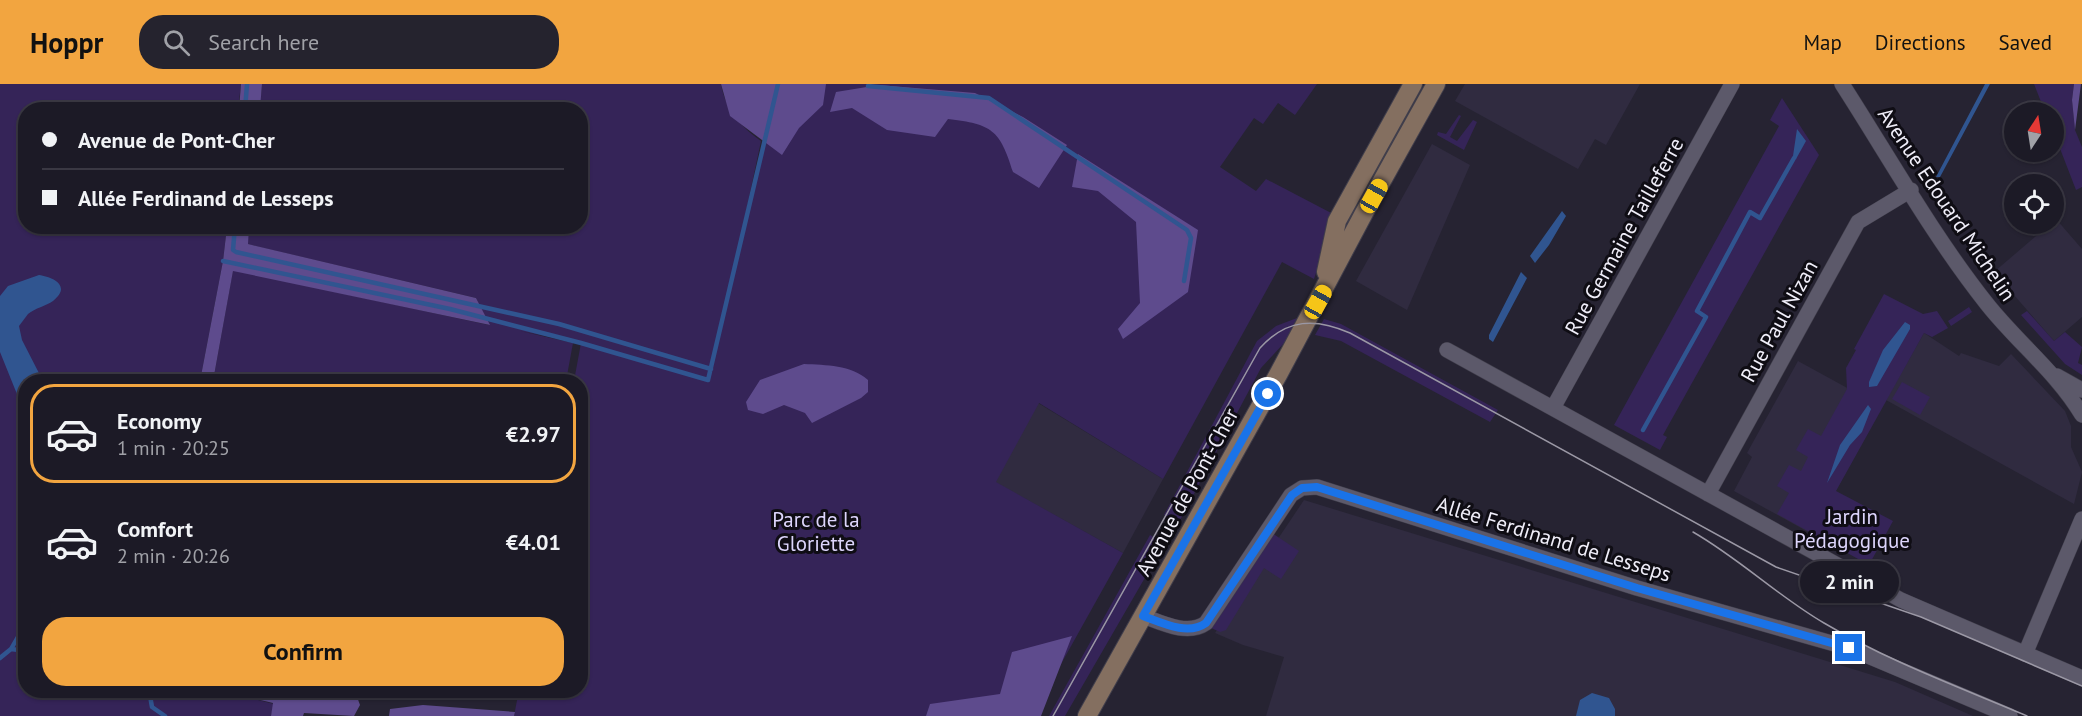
<!DOCTYPE html>
<html lang="en">
<head>
<meta charset="utf-8">
<style>
	body { margin:0; font-family:"PT Sans",sans-serif; background:#25232e; color:#f1f3f6; height:100vh; display:flex; flex-direction:column; font-size:22px; white-space:nowrap }
	* { box-sizing:border-box; margin:0 }
	p { font-size:20px; color:#a0a1a7 }
	.icon { flex:none; width:33px; height:33px; fill:none; stroke:currentColor; stroke-width:2; stroke-linecap:round; stroke-linejoin:round }
	.map { position:relative; flex:1; overflow:hidden }
	.drawer { position:absolute; left:18px; top:290px; width:570px; height:324px; display:flex; flex-direction:column; background:#1c1a26; border-radius:24px; box-shadow:0 2px 4px #0004,0 0 0 2px #3a3843 }
	.drawer>* { flex:none }
	.banner { position:absolute; left:18px; top:18px; width:570px; height:132px; border-radius:24px; box-shadow:0 2px 4px #0004,0 0 0 2px #3a3843; display:grid; align-content:center; height:132px; padding:0 24px; background:#1c1a26 }
	.needle { width:39px; rotate:12deg }
	.fabs { position:absolute; left:2004px; top:18px; display:grid; gap:12px }
	.fabs a { display:grid; place-items:center; width:60px; height:60px; border-radius:50%; background:#1c1a26; box-shadow:0 2px 4px #0004,0 0 0 2px #3a3843; font-size:30px }
	.end { position:absolute; width:27px; height:27px; margin:-14px; border:8px solid #1a73e8; background:#fff; box-shadow:0 0 0 3px #fff }
	.from { border-radius:50% }
	.bubble { position:absolute; height:42px; border-radius:21px; background:#1c1a26; box-shadow:0 2px 4px #0004,0 0 0 2px #3a3843; font-size:20px; font-weight:800; line-height:42px; text-align:center }
	.car { position:absolute; width:18px; height:36px; margin:-18px -9px; border-radius:8px; box-shadow:0 0 4px 2px #0007; background:linear-gradient(#f5c518 24%,#345 0 40%,#f5c518 0 76%,#345 0 86%,#f5c518 0) }
	.banner b { display:flex; align-items:center; gap:21px; height:57px; font-size:22px }
	.banner b+b { border-top:2px solid #3a3843 }
	.banner i { width:15px; height:15px; background:#f1f3f6 }
	ul { padding:10px 0 0; list-style:none }
	li { display:flex; align-items:center; gap:18px; height:99px; margin:0 12px 9px; padding:0 12px; border:3px solid transparent; border-radius:24px }
	li div { flex:1 }
	li b { display:block; font-size:22px }
	li em { font-style:normal; font-weight:800 }
	li.current { border-color:#f2a540 }
	li>.icon { width:54px; height:54px; stroke-width:1.5 }
	.action { display:flex; gap:12px; margin-top:auto; padding:12px 24px }
	.action a { flex:1; height:69px; border-radius:24px; background:#f2a540; color:#111; font-size:24px; font-weight:800; line-height:69px; text-align:center }
	header { display:flex; align-items:center; gap:36px; box-sizing:border-box; height:84px; padding:0 30px; background:#f2a540; color:#111 }
	header strong { font-size:28px }
	nav { display:flex; gap:33px; margin-inline-start:auto; font-size:21px }
	.search { width:420px; height:54px; background:#25232e; display:flex; align-items:center; gap:15px; box-sizing:border-box; padding:0 21px; border-radius:24px; color:#a0a1a7; font-size:22px }
	.map>svg:first-child { display:block }
</style>
</head>
<body>
<header>
<strong>Hoppr</strong>
<div class="search"><svg class="icon" aria-label="search" viewBox="0 0 24 24"><circle cx="10" cy="10" r="6"/><path d="M15 15l6 6"/></svg>Search here</div>
<nav><a>Map</a><a>Directions</a><a>Saved</a></nav>
</header>
<div class="map">
<svg width="2082" height="632" viewBox="0 0 2082 632">
	<rect width="100%" height="100%" fill="#262332"/>
	<path fill="#302b40" d="M1465 0H1640L1606 61 1595 55 1578 85 1455 17Z
		M1432 60 1470 81 1407 226 1356 197Z
		M2056 135 2082 165V233L2054 257 1994 188Z
		M1924 249 1959 272 1961 269 1999 282 2011 270 2065 327 2071 342V363L2082 388 2074 420 1886 316Z
		M1798 277 1882 323 1812 450 1734 407 1752 373 1747 369Z
		M1038 319 1163 395 1123 469 995 398Z
		M1304 416 1895 598 1973 632H1266L1284 573 1243 561 1215 549Z"/>
	<path fill="#352458" d="M0 0H241L238 25 26 26V142L227 143 223 177 200 297H26V606H218L274 620 271 632H0Z
		M262 0H721C725 25 741 43 761 57L732 194 777 0H1317L1295 31 1278 19 1263 40 1254 34 1220 83 1256 107 1266 95 1335 131 1314 195 1282 178 1163 395 1039 319 996 398 1123 469 1032 632H514L519 606H580V297H574L581 259 520 247 573 259 566 297H213L233 186 489 241 476 214 247 160 249 143 580 142V26L260 25Z
		M2034 0H2074L2072 16 2075 46 2082 63V103L2076 106 2054 49V28H2045Z
		M1782 14 1819 71 1663 351 1667 353 1660 366 1614 341 1779 42 1770 36Z
		M1459 31 1461 32 1450 53 1457 57 1473 36 1477 38 1464 66 1437 51 1438 48 1446 50Z
		M1884 210 1923 230 1937 227 1948 244 1932 253 1924 249 1836 407 1893 437 1869 481 1777 430 1789 409 1777 402 1789 381 1801 387 1808 373 1796 366 1808 345 1821 352 1847 305 1846 284 1856 266 1854 265Z
		M1969 223 1972 228 1951 242 1948 237Z
		M2027 227 2054 257 2065 248 2082 263 2078 279 2082 281V291L2065 280 2021 231Z
		M1297 234 1285 258 1261 284 1179 438 1164 431 1257 257 1276 242Z
		M1324 235 1341 240 1498 326 1490 338 1341 257 1315 251Z
		M1902 298 1930 313 1920 331 1892 315Z
		M1272 449 1299 467 1281 495 1264 484 1226 546 1220 548 1209 543Z
		M1150 451 1165 459 1065 632H1049Z"/>
	<path fill="#5e4b8d" d="M241 0H262L260 25H239Z
		M721 0H826L823 21 799 44 782 71 730 32Z
		M2074 0H2081L2075 46 2072 16Z
		M879 1 975 9 1023 33 1067 61 1039 104 1013 88C1000 46 992 40 948 35L935 53 887 46 852 24 830 28 836 8Z
		M1078 70 1198 146 1188 208 1123 255 1118 245 1140 219 1136 138 1098 107 1072 103Z
		M227 143H249L248 160 476 214 490 241 233 187 213 297H200L223 177Z
		M804 280C826 281 851 281 868 296V308L861 314 812 339 805 329 784 321 763 330 748 326 746 318 760 296Z
		M1072 552 1041 632H926L930 620 1000 610 1012 568Z
		M218 606H348L356 610 360 621 354 632 304 629 303 632H271L273 619Z
		M423 621 515 628 514 632H389L390 625Z"/>
	<path fill="#305590" d="M1985 0H1990L1940 93H1936Z
		M1797 45 1806 57 1796 75 1793 72Z
		M1562 127 1566 132 1549 161 1535 179 1530 172Z
		M1521 188 1527 194 1493 258 1489 255V251Z
		M39 191C53 193 72 202 53 217 46 222 35 224 28 230 25 234 22 238 19 242L22 256 43 297H26L25 330 0 268V212L8 202Z
		M1905 238 1910 241V245L1877 302 1869 303V298L1883 266Z
		M1868 321 1871 325 1862 348 1850 361 1827 399 1840 361Z
		M1592 609 1609 614 1615 625V632H1576L1580 616Z"/>
	<g fill="none" stroke-linecap="round" stroke-linejoin="round">
		<path stroke="#305590" stroke-width="4.5" d="M868 2 989 14 1187 146 1191 154 1184 197
			M245 26 247 0
			M235 142 233 166 236 168 559 240 711 285
			M223 177 450 225 581 259 708 296 778 0
			M1643 346 1706 233 1697 227 1750 128 1760 134 1794 74
			M11 565 26 567
			M0 574 11 565 26 539
			M149 606 152 623 165 632"/>
		<g stroke="#403e4b" stroke-width="16">
			<path id="street" d="M1842 0C1889 73 1933 152 1987 220 2017 258 2057 289 2082 331
				M1447 266 1901 516 2082 594
				M2057 292 2082 306
				M1553 324 1732 0
				M1708 410 1858 138 1911 106
				M1143 532C1162 539 1188 552 1206 539L1291 411 1302 404 1317 403 1637 504 1849 564 2010 632
				M2025 570 2082 435"/>
		</g>
		<g stroke="#403e4b" stroke-width="20">
			<path id="secondary" d="M1326 188 1337 137 1413 0
				M1087 632 1279 289 1364 129 1436 0"/>
		</g>
		<use href="#street" stroke="#5c596a" stroke-width="15"/>
		<use href="#secondary" stroke="#846f60" stroke-width="18"/>
		<path stroke="#9b98a5" stroke-width="1.5" d="M1693 448C1740 475 1779 513 1824 539 1888 577 1959 603 2027 632
			M1053 632 1260 264C1287 234 1316 234 1350 249L1776 483 1921 533 2082 602"/>
	</g>
	<g fill="none" stroke-linecap="round" stroke-linejoin="round">
		<path stroke="#1a73e8" stroke-width="8" d="M1268 310 1143 532C1162 539 1188 552 1206 539L1292 411 1302 404 1317 403 1637 504 1849 564"/>
	</g>
	<g text-anchor="middle" dominant-baseline="central" stroke-width="6" stroke-linejoin="round" paint-order="stroke">
		<g font-size="21" fill="#f0eef9" stroke="#0f0d14">
			<text transform="translate(1947 120) rotate(56)">Avenue Edouard Michelin</text>
			<text transform="translate(1624 152) rotate(-61)">Rue Germaine Tailleferre</text>
			<text transform="translate(1779 237) rotate(-61)">Rue Paul Nizan</text>
			<text transform="translate(1187 408) rotate(-61)">Avenue de Pont-Cher</text>
			<text transform="translate(1554 455) rotate(17)">Allée Ferdinand de Lesseps</text>
		</g>
		<g font-size="21" fill="#ddd5fc" stroke="#0f0d14">
			<text x="1852" y="432">Jardin<tspan x="1852" dy="24">Pédagogique</tspan></text>
			<text x="816" y="435">Parc de la<tspan x="816" dy="24">Gloriette</tspan></text>
		</g>
	</g>
</svg>
<div class="fabs">
<a><svg class="needle" viewBox="-14 -14 28 28"><path d="M0-13l5 13h-10z" fill="#e53935"/><path d="M0 13l5-13h-10z" fill="#a0a1a7"/></svg></a>
<a><svg class="icon" aria-label="locate" viewBox="0 0 24 24"><circle cx="12" cy="12" r="6"/><path d="M12 2v4M12 18v4M2 12h4M18 12h4"/></svg></a>
</div>
<i class="end from" style="left:1268px;top:310px"></i>
<i class="end" style="left:1849px;top:564px"></i>
<div class="bubble" style="left:1800px;top:477px;width:99px">2 min</div>
<i class="car" style="left:1374px;top:112px;rotate:29deg"></i>
<i class="car" style="left:1318px;top:218px;rotate:29deg"></i>
<div class="banner">
<b><i class="from"></i>Avenue de Pont-Cher</b>
<b><i></i>Allée Ferdinand de Lesseps</b>
</div>
<section class="drawer">
<ul>
<li class="current"><svg class="icon" aria-label="car" viewBox="0 0 24 24"><path d="M5 17H2v-5l4-1 3-4h7l3 4 3 1v5h-3M9 17h6M6 11h13"/><circle cx="7" cy="17" r="2"/><circle cx="17" cy="17" r="2"/></svg><div><b>Economy</b><p>1 min · 20:25</p></div><em>€2.97</em></li>
<li><svg class="icon" aria-label="car" viewBox="0 0 24 24"><path d="M5 17H2v-5l4-1 3-4h7l3 4 3 1v5h-3M9 17h6M6 11h13"/><circle cx="7" cy="17" r="2"/><circle cx="17" cy="17" r="2"/></svg><div><b>Comfort</b><p>2 min · 20:26</p></div><em>€4.01</em></li>
</ul>
<div class="action"><a>Confirm</a></div>
</section>
</div>
</body>
</html>
